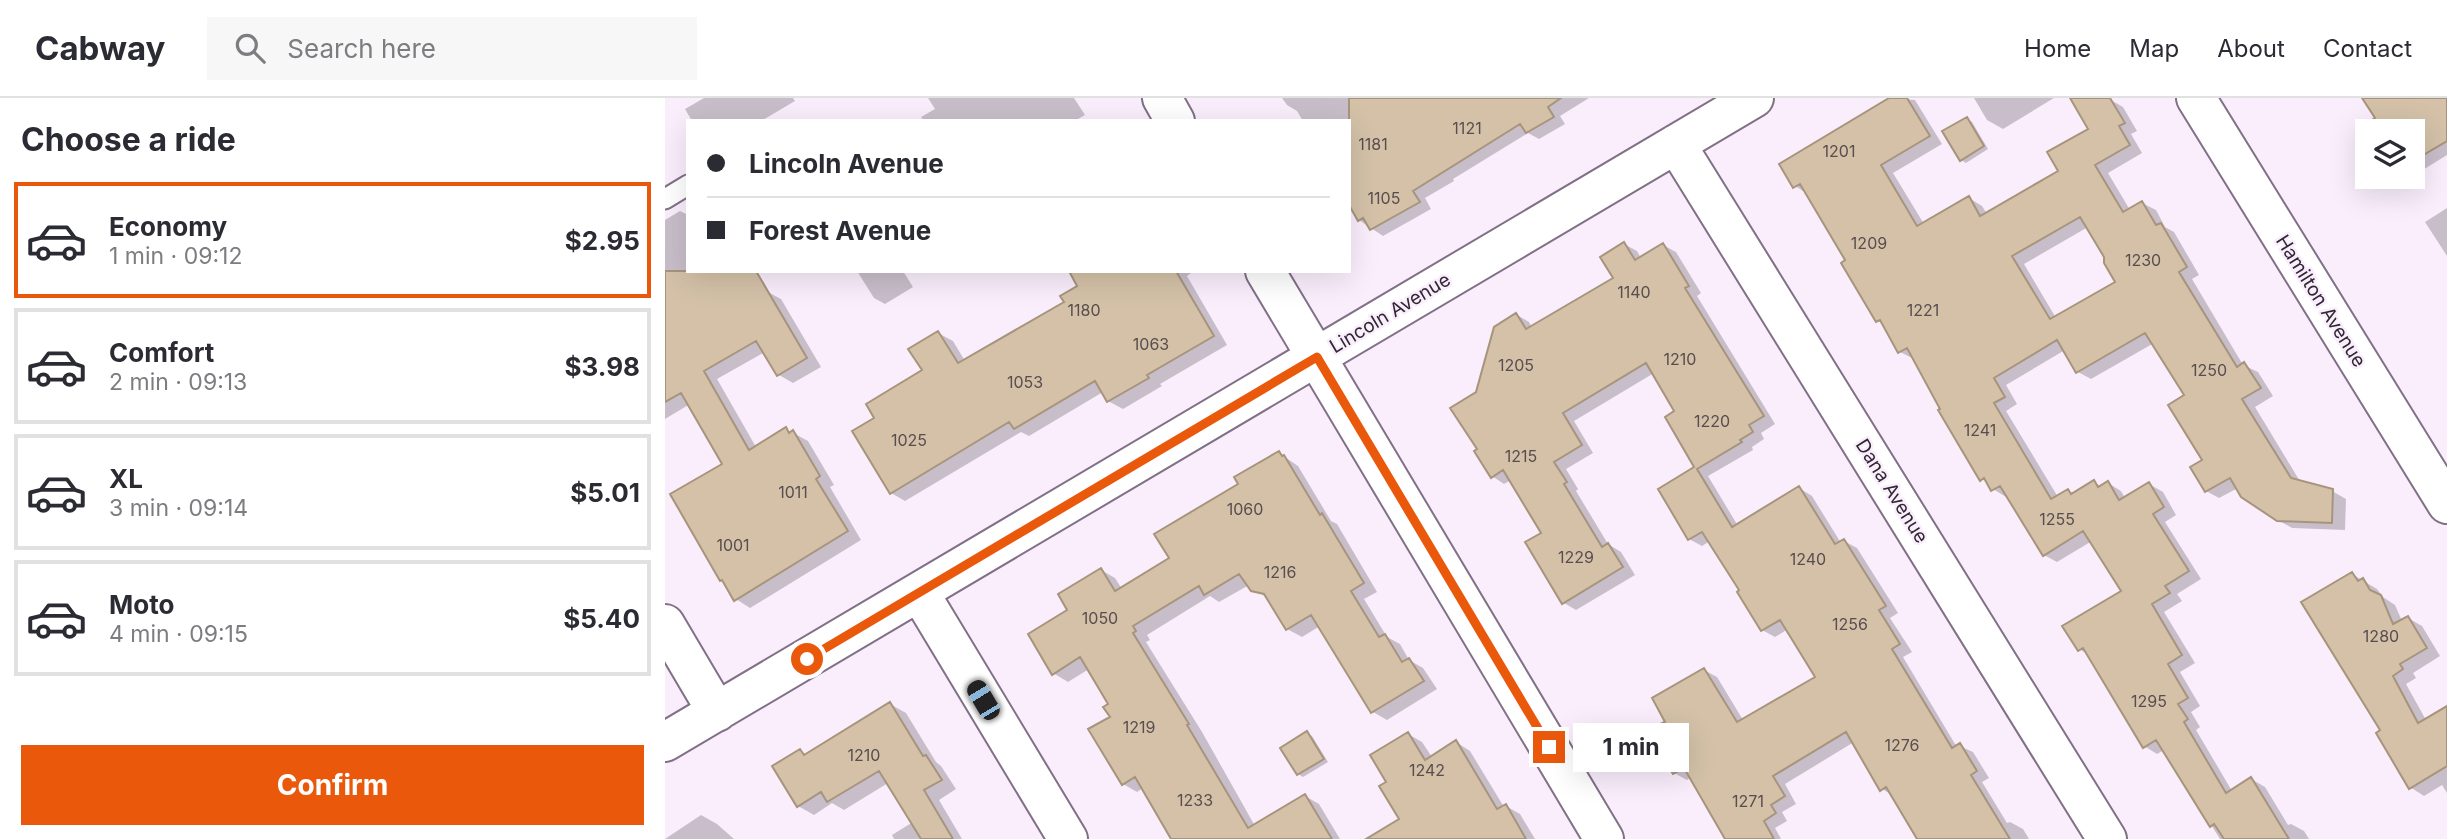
<!DOCTYPE html>
<html lang="en">
<head>
<meta charset="utf-8">
<style>
	body { margin:0; font-family:Inter,sans-serif; background:#f7f7f7; color:#2b2b33; height:100vh; display:flex; flex-direction:column; font-size:26px; white-space:nowrap }
	* { box-sizing:border-box; margin:0 }
	p { font-size:23px; color:#7c7c81 }
	.icon { flex:none; width:38px; height:38px; fill:none; stroke:currentColor; stroke-width:2; stroke-linecap:round; stroke-linejoin:round }
	.map { position:relative; flex:1; overflow:hidden }
	.details { display:flex; flex-direction:column; background:#fff; width:665px }
	.details>* { flex:none }
	.banner { position:absolute; left:21px; top:21px; width:665px; height:154px; border-radius:0px; box-shadow:0 7px 28px #0002; display:grid; align-content:center; height:154px; padding:0 21px; background:#fff }
	.tools { position:absolute; left:1690px; top:21px; display:grid; gap:14px }
	.tools a { display:grid; place-items:center; width:70px; height:70px; border-radius:0px; background:#fff; box-shadow:0 7px 28px #0002; font-size:35px }
	.end { position:absolute; width:32px; height:32px; margin:-16px; border:9px solid #ea580c; background:#fff; box-shadow:0 0 0 4px #fff }
	.from { border-radius:50% }
	.bubble { position:absolute; height:49px; border-radius:0px; background:#fff; box-shadow:0 7px 28px #0002; font-size:23px; font-weight:700; line-height:49px; text-align:center }
	.car { position:absolute; width:21px; height:42px; margin:-21px -10px; border-radius:9px; box-shadow:0 0 5px 2px #0007; background:linear-gradient(#222 24%,#8ab4d8 0 40%,#222 0 76%,#8ab4d8 0 86%,#222 0) }
	.banner b { display:flex; align-items:center; gap:24px; height:66px; font-size:26px }
	.banner b+b { border-top:2px solid #e1e1e2 }
	.banner i { width:18px; height:18px; background:#2b2b33 }
	ul { padding:0; list-style:none }
	li { display:flex; align-items:center; gap:21px; height:116px; margin:0 14px 10px; padding:0 7px; border:4px solid #e1e1e2; border-radius:0px }
	li div { flex:1 }
	li b { display:block; font-size:26px }
	li em { font-style:normal; font-weight:700 }
	li.selected { border-color:#ea580c }
	li>.icon { width:63px; height:63px; stroke-width:1.5 }
	h2 { padding:0 21px; font-size:32px; line-height:84px }
	.action { display:flex; gap:14px; margin-top:auto; padding:14px 21px }
	.action a { flex:1; height:80px; border-radius:0px; background:#ea580c; color:#fff; font-size:28px; font-weight:700; line-height:80px; text-align:center }
	header { display:flex; align-items:center; gap:42px; box-sizing:border-box; height:98px; padding:0 35px; background:#fff; border-bottom:2px solid #e1e1e2 }
	header strong { font-size:33px }
	nav { display:flex; gap:38px; margin-inline-start:auto; font-size:24px }
	.search { width:490px; height:63px; background:#f7f7f7; display:flex; align-items:center; gap:18px; box-sizing:border-box; padding:0 24px; border-radius:0px; color:#7c7c81; font-size:26px }
	main { display:flex; flex:1; min-height:0 }
	.map>svg:first-child { display:block }
</style>
</head>
<body>
<header>
<strong>Cabway</strong>
<div class="search"><svg class="icon" aria-label="search" viewBox="0 0 24 24"><circle cx="10" cy="10" r="6"/><path d="M15 15l6 6"/></svg>Search here</div>
<nav><a>Home</a><a>Map</a><a>About</a><a>Contact</a></nav>
</header>
<main>
<section class="details">
<h2>Choose a ride</h2>
<ul>
<li class="selected"><svg class="icon" aria-label="car" viewBox="0 0 24 24"><path d="M5 17H2v-5l4-1 3-4h7l3 4 3 1v5h-3M9 17h6M6 11h13"/><circle cx="7" cy="17" r="2"/><circle cx="17" cy="17" r="2"/></svg><div><b>Economy</b><p>1 min · 09:12</p></div><em>$2.95</em></li>
<li><svg class="icon" aria-label="car" viewBox="0 0 24 24"><path d="M5 17H2v-5l4-1 3-4h7l3 4 3 1v5h-3M9 17h6M6 11h13"/><circle cx="7" cy="17" r="2"/><circle cx="17" cy="17" r="2"/></svg><div><b>Comfort</b><p>2 min · 09:13</p></div><em>$3.98</em></li>
<li><svg class="icon" aria-label="car" viewBox="0 0 24 24"><path d="M5 17H2v-5l4-1 3-4h7l3 4 3 1v5h-3M9 17h6M6 11h13"/><circle cx="7" cy="17" r="2"/><circle cx="17" cy="17" r="2"/></svg><div><b>XL</b><p>3 min · 09:14</p></div><em>$5.01</em></li>
<li><svg class="icon" aria-label="car" viewBox="0 0 24 24"><path d="M5 17H2v-5l4-1 3-4h7l3 4 3 1v5h-3M9 17h6M6 11h13"/><circle cx="7" cy="17" r="2"/><circle cx="17" cy="17" r="2"/></svg><div><b>Moto</b><p>4 min · 09:15</p></div><em>$5.40</em></li>
</ul>
<div class="action"><a>Confirm</a></div>
</section>
<div class="map">
<svg width="1782" height="741" viewBox="0 0 1782 741">
	<rect width="100%" height="100%" fill="#faeefd"/>
	<path fill="#0003" fill-rule="evenodd" d="M39 0H128L130 3 96 23H27L20 11Z
		M263 0H409L420 17 413 21 414 23H259L256 19 270 11Z
		M617 0H924L895 18 900 26 874 41 863 35 788 81 789 83 760 100 766 111 718 138 694 122 684 23H638L632 13 622 7Z
		M1227 0 1250 2 1277 46 1228 75 1259 126 1304 100 1317 108 1322 116 1395 74 1444 1 1458 9 1472 33 1466 36 1477 55 1443 75 1465 112 1477 105 1491 112 1500 129 1509 134 1534 177 1527 181 1578 267 1593 274 1608 298 1590 309 1636 385 1667 393 1681 401 1680 432 1627 430 1613 422 1573 390 1554 400 1541 393 1540 362 1521 298 1489 245 1426 281 1413 274 1400 252 1341 287 1352 306 1341 313 1393 399 1403 393 1409 396 1429 384 1437 389 1443 385 1456 393 1460 400 1484 386 1498 394 1511 417 1500 424 1536 481 1512 496 1517 503 1499 514 1530 565 1515 574 1535 608 1526 614 1535 629 1531 632 1567 693 1586 681 1600 689 1623 727 1626 726 1639 733 1644 741H1555L1499 652 1492 656 1479 648 1424 557 1414 551 1458 493 1427 443 1392 464 1379 457 1343 398 1341 399 1328 391 1325 386 1317 381 1249 261 1235 254 1219 227 1213 223 1183 162 1143 96 1130 88ZM1423 129 1441 158 1452 185 1391 220 1359 166Z
		M1309 0H1389L1338 31 1322 22Z
		M1700 0H1782V57L1748 78V33H1706L1702 27 1712 21Z
		M1302 21 1307 24 1323 51 1301 65 1296 62Z
		M1703 42V59L1695 46Z
		M1715 79H1746L1729 89Z
		M1782 110V158L1760 124Z
		M15 113 23 117V173L101 193 116 201 156 269 128 285 114 277 100 254 52 281 91 349 121 331 143 343 169 387 165 389 196 442 85 510 71 501 56 482 60 366 25 306 0 321V122Z
		M959 146 972 153 976 160 998 147 1011 154 1036 195 1032 198 1110 326 1096 335 1099 341 1087 349 1088 352 1043 378 1073 428 1134 390 1147 398 1176 445 1179 443 1192 450 1233 515 1225 520 1247 554 1238 559 1290 646 1308 654 1324 680 1317 684 1342 725 1345 724 1358 731 1364 741H1279L1229 698 1217 691 1189 644 1120 686 1131 706 1117 714 1122 723 1110 730 1116 741H1062L1026 679 1022 682 1009 675 1005 637 1039 572 1052 579 1078 622 1152 579 1123 531 1110 539 1097 532 1045 443 1037 448 1024 441 1032 369 1012 314 989 275 909 323 928 355 901 371 913 391 911 393 943 446 956 454 970 477 911 512 899 505 879 436 846 382 839 386 827 378 814 352 813 295 852 217 864 224 867 230 950 181Z
		M192 173H238L248 189 220 206 209 200Z
		M406 173H525L526 175 522 178 562 247 495 286 497 288 458 311 443 303 438 294 364 338 356 334 240 403 226 395 211 321 259 273 273 235 288 243 300 263 401 204 414 188Z
		M614 355 633 368 666 423 672 426 712 494 699 501 722 539 735 546 744 562 758 570 772 591 722 622 708 614 655 528 637 539 622 531 602 500 584 487 554 504 545 498 482 537 485 542 481 544 537 634 590 728 640 698 654 706 675 741H508L478 690 472 694 458 686 445 606 424 571 403 584 388 575 405 512 436 472 450 480 457 491 506 461 575 387Z
		M1687 476 1712 491 1718 499 1730 507 1737 523 1743 520 1757 528 1775 558 1748 575 1751 580 1741 586 1761 622 1782 610V695L1777 687 1759 698 1745 689 1717 633Z
		M225 606 241 615 271 664 276 668 291 691 274 702 297 741H229L227 737 248 724 223 685 179 712 167 705 149 717 133 708 135 653 143 657Z
		M642 635 647 638 663 664 638 679 633 676Z
		M743 636 757 644 767 659 791 644 805 653 839 709 841 708 855 716 870 741H705L737 722 724 684Z
		M36 717 52 726 69 741H0Z"/>
	<path fill="#d4c1a8" stroke="#a6947c" stroke-width="2" fill-rule="evenodd" d="M684 0H896L883 9 889 19 861 35 855 26 748 93 755 104 705 132 698 120 693 123 684 107Z
		M1224 0H1242L1265 38 1216 67 1252 128 1304 98 1315 118 1393 73 1382 54 1423 31 1405 0H1445L1460 25 1454 28 1465 47 1430 67 1458 114 1477 103 1491 127 1496 125 1522 169 1514 174 1572 269 1579 264 1596 290 1577 301 1626 380 1668 391 1667 425 1612 423 1576 399 1565 380 1540 394 1525 369 1537 362 1503 307 1519 297 1480 235 1411 275 1392 242 1329 280 1340 299 1329 305 1386 401 1403 391 1406 396 1429 382 1433 389 1443 383 1454 402 1484 384 1499 409 1488 416 1524 473 1500 488 1505 495 1487 506 1517 557 1503 566 1523 600 1513 606 1523 621 1519 624 1561 695 1586 679 1624 741H1559L1549 726 1545 729 1491 642 1478 650 1418 550 1413 553 1397 528 1456 493 1418 433 1378 458 1335 388 1326 393 1319 380 1315 383 1273 312 1275 311 1242 250 1233 255 1215 222 1211 224 1176 165 1180 162 1135 86 1128 90 1114 66ZM1415 119 1439 159V165L1450 184 1385 221 1347 158Z
		M1697 0H1782V43L1748 63V33H1704L1700 26 1710 20Z
		M1302 19 1319 48 1295 63 1277 33Z
		M959 144 970 162 998 145 1024 188 1020 190 1099 318 1084 327 1088 334 1075 342 1077 344 1032 371 1067 429 1134 388 1170 446 1179 441 1221 508 1214 512 1235 546 1227 551 1287 650 1295 645 1312 673 1306 677 1345 741H1252L1221 689 1215 693 1181 634 1108 678 1120 698 1106 707 1111 715 1099 723 1109 741H1060L1019 670 1008 676 993 652 1002 647 998 639 1003 636 997 625 1000 624 987 600 1039 570 1072 624 1150 579 1115 522 1096 533 1072 494 1074 492 1037 434 1023 442 993 391 1029 369 1000 319 1009 313 981 265 898 315 917 347 889 364 902 384 899 386 937 449 943 445 958 469 897 506 860 444 876 435 838 372 826 380 809 353 812 351 785 310 811 294 829 229 851 215 861 231 948 180 935 159Z
		M0 173H91L142 260 112 278 91 243 39 273 84 352 121 329 124 335 128 332 155 378 151 381 183 433 69 503 57 482 55 483 5 396 57 366 16 295 0 304Z
		M404 173H511L549 238 482 277 484 280 442 304 430 283 349 331 344 324 225 396 187 333 209 320 201 306 257 272 243 251 273 233 293 265 399 204 395 198 412 188Z
		M614 353 617 358 619 357 655 417 657 415 699 485 686 493 714 539 720 536 737 564 744 560 759 583 706 615 646 517 621 532 599 496 586 493 574 476 539 497 534 488 468 528 471 533 468 535 524 626 522 627 583 730 640 696 667 741H506L470 679 457 687 423 631 445 619 438 609 443 606 415 559 387 577 363 536 402 512 393 496 436 470 450 493 504 460 489 436 573 386 569 379Z
		M1687 474 1693 483 1698 480 1705 492 1716 497 1728 526 1743 518 1762 550 1735 566 1738 571 1728 578 1753 625 1782 608V668L1744 691 1711 635 1715 632 1636 504Z
		M225 604 258 658 261 657 277 682 259 692 288 741H256L214 673 162 704 156 694 132 709 107 668 135 651 139 657Z
		M642 633 659 661 632 677 615 650Z
		M743 634 760 662 791 642 832 711 841 706 861 741H701L734 721 714 688 721 684 705 657Z"/>
	<g fill="none" stroke-linecap="round" stroke-linejoin="round">
		<g stroke="#817086" stroke-width="23">
			<path id="lane" d="M0 101 23 87"/>
		</g>
		<g stroke="#817086" stroke-width="42">
			<path id="street" d="M497 0 510 23
				M1531 0 1782 406
				M1011 46 1442 741
				M600 173 939 741
				M254 494 403 741
				M0 526 52 614
				M0 644 1089 0"/>
		</g>
		<use href="#lane" stroke="#fff" stroke-width="19"/>
		<use href="#street" stroke="#fff" stroke-width="38"/>
	</g>
	<g fill="none" stroke-linecap="round" stroke-linejoin="round">
		<path stroke="#ea580c" stroke-width="9" d="M142 561 652 259 884 649"/>
	</g>
	<g text-anchor="middle" dominant-baseline="central" stroke-width="5" stroke-linejoin="round" paint-order="stroke">
		<g font-size="16" fill="#584e4f">
			<text x="802" y="30">1121</text>
			<text x="708" y="46">1181</text>
			<text x="1174" y="53">1201</text>
			<text x="719" y="100">1105</text>
			<text x="1204" y="145">1209</text>
			<text x="1478" y="162">1230</text>
			<text x="969" y="194">1140</text>
			<text x="419" y="212">1180</text>
			<text x="1258" y="212">1221</text>
			<text x="486" y="246">1063</text>
			<text x="1015" y="261">1210</text>
			<text x="851" y="267">1205</text>
			<text x="1544" y="272">1250</text>
			<text x="360" y="284">1053</text>
			<text x="1047" y="323">1220</text>
			<text x="1315" y="332">1241</text>
			<text x="244" y="342">1025</text>
			<text x="856" y="358">1215</text>
			<text x="128" y="394">1011</text>
			<text x="580" y="411">1060</text>
			<text x="1392" y="421">1255</text>
			<text x="68" y="447">1001</text>
			<text x="911" y="459">1229</text>
			<text x="1143" y="461">1240</text>
			<text x="615" y="474">1216</text>
			<text x="435" y="520">1050</text>
			<text x="1185" y="526">1256</text>
			<text x="1716" y="538">1280</text>
			<text x="1484" y="603">1295</text>
			<text x="474" y="629">1219</text>
			<text x="1237" y="647">1276</text>
			<text x="199" y="657">1210</text>
			<text x="762" y="672">1242</text>
			<text x="530" y="702">1233</text>
			<text x="1083" y="703">1271</text>
		</g>
		<g font-size="19" fill="#2f2731" stroke="#faeefd">
			<text transform="translate(1656 203) rotate(58)">Hamilton Avenue</text>
			<text transform="translate(725 215) rotate(-31)">Lincoln Avenue</text>
			<text transform="translate(1227 393) rotate(58)">Dana Avenue</text>
		</g>
	</g>
</svg>
<div class="tools">
<a><svg class="icon" aria-label="layers" viewBox="0 0 24 24"><path d="M12 4l9 5-9 5-9-5zM3 14l9 5 9-5"/></svg></a>
</div>
<i class="end from" style="left:142px;top:561px"></i>
<i class="end" style="left:884px;top:649px"></i>
<div class="bubble" style="left:908px;top:625px;width:116px">1 min</div>
<i class="car" style="left:318px;top:602px;rotate:329deg"></i>
<div class="banner">
<b><i class="from"></i>Lincoln Avenue</b>
<b><i></i>Forest Avenue</b>
</div>
</div>
</main>
</body>
</html>
